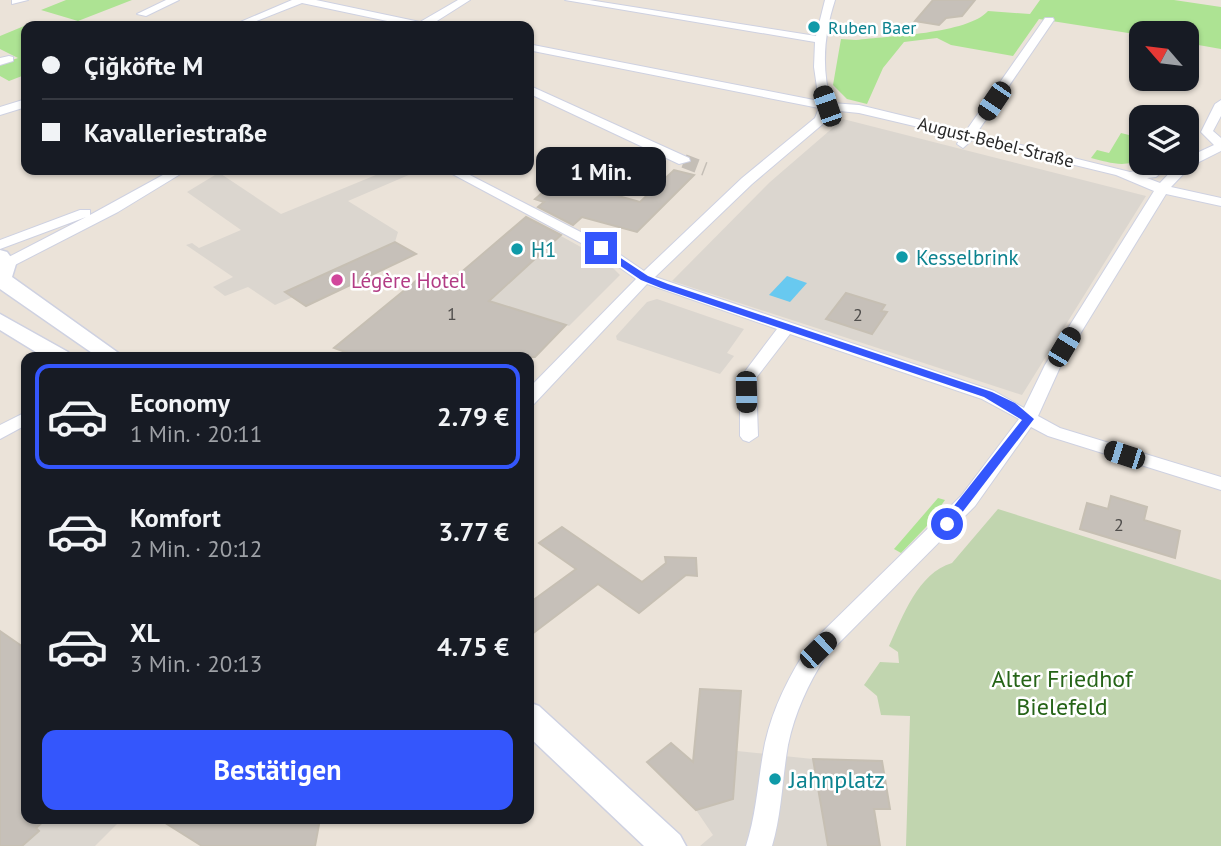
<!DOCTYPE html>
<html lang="de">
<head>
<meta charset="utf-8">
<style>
	body { margin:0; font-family:"PT Sans",sans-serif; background:#242831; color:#f1f3f6; height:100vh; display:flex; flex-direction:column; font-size:26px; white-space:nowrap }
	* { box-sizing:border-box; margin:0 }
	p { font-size:23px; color:#9ea1a6 }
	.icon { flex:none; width:38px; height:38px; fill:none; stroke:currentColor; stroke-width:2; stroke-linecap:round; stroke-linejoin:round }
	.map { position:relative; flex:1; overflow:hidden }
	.panel { position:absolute; left:21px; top:352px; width:513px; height:472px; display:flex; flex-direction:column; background:#171b24; border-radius:14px; box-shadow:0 2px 5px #0004 }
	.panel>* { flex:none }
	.top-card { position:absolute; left:21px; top:21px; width:513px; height:154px; border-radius:14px; box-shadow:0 2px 5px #0004; display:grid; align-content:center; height:154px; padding:0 21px; background:#171b24 }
	.needle { width:46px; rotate:298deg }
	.controls { position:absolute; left:1129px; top:21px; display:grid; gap:14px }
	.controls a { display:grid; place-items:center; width:70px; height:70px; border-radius:14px; background:#171b24; box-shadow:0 2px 5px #0004; font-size:35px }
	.end { position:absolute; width:32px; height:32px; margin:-16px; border:9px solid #3456fc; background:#fff; box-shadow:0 0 0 4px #fff }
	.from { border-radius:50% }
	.bubble { position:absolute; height:49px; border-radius:14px; background:#171b24; box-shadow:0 2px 5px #0004; font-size:23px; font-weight:800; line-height:49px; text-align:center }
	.car { position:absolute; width:21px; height:42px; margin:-21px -10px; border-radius:9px; box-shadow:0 0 5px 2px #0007; background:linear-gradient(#222 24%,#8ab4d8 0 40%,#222 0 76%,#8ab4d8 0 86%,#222 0) }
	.top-card b { display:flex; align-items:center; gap:24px; height:66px; font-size:26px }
	.top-card b+b { border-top:2px solid #363941 }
	.top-card i { width:18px; height:18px; background:#f1f3f6 }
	ul { padding:12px 0 0; list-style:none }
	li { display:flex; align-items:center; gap:21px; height:105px; margin:0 14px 10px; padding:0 7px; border:4px solid transparent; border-radius:14px }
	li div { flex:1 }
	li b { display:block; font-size:26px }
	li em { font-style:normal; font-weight:800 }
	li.on { border-color:#3456fc }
	li>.icon { width:63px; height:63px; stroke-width:1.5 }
	.action { display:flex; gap:14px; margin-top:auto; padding:14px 21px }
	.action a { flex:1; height:80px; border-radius:14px; background:#3456fc; color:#fff; font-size:28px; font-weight:800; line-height:80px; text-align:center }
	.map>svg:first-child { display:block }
</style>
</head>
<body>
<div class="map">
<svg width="1221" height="846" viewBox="0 0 1221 846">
	<rect width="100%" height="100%" fill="#ebe3d9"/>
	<path fill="#ade393" d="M66 0H132L78 21 41 10Z
		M1040 0H1174L1221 7V49L1187 43 1186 33 1141 35 1039 19 1013 56 951 45 937 38 904 42 883 68 867 104 847 99 833 85 841 39 856 40C887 36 968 34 988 11L1030 14Z
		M29 24 35 26H26V78L22 76 9 81 0 76V64L18 58 0 49V36Z
		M1121 133 1141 138V158C1126 169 1108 162 1091 158L1097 150 1109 153Z
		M938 498 945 500 926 527 901 553 894 549Z"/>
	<path fill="#c1d5af" d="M998 509 1221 580V846H906L910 716 881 715 877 696 864 685 880 662 899 663 898 652 889 646C903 616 918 573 952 563Z"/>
	<path fill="#dbd6cf" d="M843 119 1146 196 1022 395 672 281 770 182Z
		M388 170 418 171 348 201 398 232 395 242 286 291 293 297 275 305 248 287 225 296 213 287 233 277 186 245 192 243 199 248 241 230 187 192 215 175 221 174 281 214Z
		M561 236 606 261 620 275 569 326 489 301Z
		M657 299 744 329 727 353 734 356 720 374 617 340 616 336 647 302Z
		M737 751 813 759 828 846H700L713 835 696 810 733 799Z
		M46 819H122L95 846H22L39 831 36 828Z"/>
	<path fill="#68c9f0" d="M787 276 807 283 790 302 769 295Z"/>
	<path fill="#c6c0b9" stroke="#c6bfb3" stroke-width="2" d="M933 0H975L962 16 946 18 939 25 915 21Z
		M593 148 636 158 600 191 640 202 674 170 694 175 637 232 582 217 573 225 538 207 544 202 535 199Z
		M526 217 561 235 489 301 566 325 535 357H359L334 348 418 279 444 287Z
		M395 242 416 254 306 306 285 292Z
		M846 293 885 305 881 311 887 312 872 334 826 319Z
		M1111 496 1147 507 1144 520 1180 531 1175 558 1080 529 1087 503 1108 509Z
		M562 527 642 582 666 563 665 557 696 558 697 576 686 575 639 613 598 584 528 637V604L576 569 539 543Z
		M0 631 26 649V819H46L36 828 39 831 22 846H0Z
		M700 689 741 691 733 799 696 810 647 762 671 743 693 762Z
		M813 759 882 761 890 809H874L880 846H828Z
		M159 819H320L315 846H202Z"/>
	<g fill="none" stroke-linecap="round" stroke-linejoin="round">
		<path stroke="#c4beb6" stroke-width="14" stroke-dasharray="14 7" stroke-linecap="butt" d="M684 161 705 169"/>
		<g stroke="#ced1e1" stroke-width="2">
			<path id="street" d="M12 0H28L12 4Z
				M166 0H179L146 16 137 14Z
				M292 0H316L420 22 458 0H470L429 26H411L302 3 244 26H231Z
				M565 0H589L816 36 825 0H835C824 34 821 68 831 103L859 105 966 131 1045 18H1053L1054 20 976 134 1130 172C1146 170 1157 163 1172 163L1156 177 1147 178 1160 183 1179 163H1186V158L1214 145 1201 132 1215 104 1221 100V116L1213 131 1221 138V151L1191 166 1171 187 1221 198V206L1166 194 1061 365 1038 416 1060 428 1221 477V490L1048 436 1031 427 975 506 826 656C808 684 795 712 788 745 782 779 782 813 772 846H746C757 812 758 778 765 743 773 707 790 674 810 644L961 496 1019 419 982 399 790 334 756 378 758 436 749 442 743 440 740 436V378L777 329 647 284 534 404 528 405V389L636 279 596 251 445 170H460L606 245 644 271 742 178 815 118 819 108 528 50V44L819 101 814 67 815 42ZM830 110 859 113 961 137 957 144 963 148 972 140 1116 175 1154 191 1045 365 1024 408 994 391 655 277 752 184 824 123Z
				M9 56 13 57V61L0 65V58Z
				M528 85 689 158 690 161 679 164 528 93Z
				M26 99V107L0 115V107Z
				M172 170H187L118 212 11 267 0 266 1 261 86 217 0 249V240L80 210H90V215Z
				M26 412V425L0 439V425Z"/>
		</g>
		<g stroke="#ced1e1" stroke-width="3">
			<path id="secondary" d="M0 250 7 252 16 264 12 277 124 357H98L0 289Z
				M0 314 68 352 71 357H44L0 330Z
				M528 702 539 706 680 835 686 846H644L528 736Z"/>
		</g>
		<use href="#street" fill="#fff" fill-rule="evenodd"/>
		<use href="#secondary" fill="#fff" fill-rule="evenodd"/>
	</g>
	<path fill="#3456fc" d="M597 247H604L648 276 668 284 992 392 1015 403 1034 419 951 527H942V521L1022 420 984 397 661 288 641 280 597 250Z"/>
	<g fill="#0f9aa8" stroke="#fff" stroke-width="2.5">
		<circle cx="814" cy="27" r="7"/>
		<circle cx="517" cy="249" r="7"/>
		<circle cx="902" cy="257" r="7"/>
		<circle cx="775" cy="779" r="7"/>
	</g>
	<circle fill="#d1479c" stroke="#fff" stroke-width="2.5" cx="337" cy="280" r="7"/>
	<g text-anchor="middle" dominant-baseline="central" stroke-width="5" stroke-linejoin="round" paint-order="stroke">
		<g font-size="18" fill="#0d838f" stroke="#fff" text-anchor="start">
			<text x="828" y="27">Ruben Baer</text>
		</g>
		<g font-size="18" fill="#282828" stroke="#fff">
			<text transform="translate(996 142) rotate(14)">August-Bebel-Straße</text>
		</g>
		<g font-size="18" fill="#504e4c">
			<text x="452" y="313">1</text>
			<text x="858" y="314">2</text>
			<text x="1119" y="524">2</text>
		</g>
		<g font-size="21" fill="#0d838f" stroke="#fff" text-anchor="start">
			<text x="531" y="249">H1</text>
			<text x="916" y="257">Kesselbrink</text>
		</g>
		<g font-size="21" fill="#b23c85" stroke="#fff" text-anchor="start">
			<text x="351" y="280">Légère Hotel</text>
		</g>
		<g font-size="24" fill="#266418" stroke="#fff">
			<text x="1062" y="678">Alter Friedhof<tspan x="1062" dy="28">Bielefeld</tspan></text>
		</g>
		<g font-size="24" fill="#0d838f" stroke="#fff" text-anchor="start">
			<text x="789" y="779">Jahnplatz</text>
		</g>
	</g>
</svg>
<div class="controls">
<a><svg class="needle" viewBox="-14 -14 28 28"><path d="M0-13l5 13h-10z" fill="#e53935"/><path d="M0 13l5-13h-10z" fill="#9ea1a6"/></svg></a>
<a><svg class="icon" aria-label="layers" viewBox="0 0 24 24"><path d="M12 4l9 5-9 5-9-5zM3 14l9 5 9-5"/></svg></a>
</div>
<i class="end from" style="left:947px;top:524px"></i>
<i class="end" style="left:601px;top:248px"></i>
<div class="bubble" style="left:536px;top:147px;width:130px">1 Min.</div>
<i class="car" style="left:994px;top:101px;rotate:214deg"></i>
<i class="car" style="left:827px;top:106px;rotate:341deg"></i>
<i class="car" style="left:1064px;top:347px;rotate:31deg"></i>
<i class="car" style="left:746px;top:392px;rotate:179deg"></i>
<i class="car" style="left:1124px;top:455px;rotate:288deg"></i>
<i class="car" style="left:818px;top:650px;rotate:46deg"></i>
<div class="top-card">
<b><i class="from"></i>Çiğköfte M</b>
<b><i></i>Kavalleriestraße</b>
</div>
<section class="panel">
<ul>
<li class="on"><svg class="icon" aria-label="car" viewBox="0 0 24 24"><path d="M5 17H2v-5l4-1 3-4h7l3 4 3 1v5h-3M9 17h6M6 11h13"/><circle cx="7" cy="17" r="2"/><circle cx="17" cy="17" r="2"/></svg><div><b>Economy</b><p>1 Min. · 20:11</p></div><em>2.79 €</em></li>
<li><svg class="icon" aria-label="car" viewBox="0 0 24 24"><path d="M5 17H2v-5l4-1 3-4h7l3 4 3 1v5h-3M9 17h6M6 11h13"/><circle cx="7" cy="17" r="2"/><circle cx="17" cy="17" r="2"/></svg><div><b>Komfort</b><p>2 Min. · 20:12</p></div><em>3.77 €</em></li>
<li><svg class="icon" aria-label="car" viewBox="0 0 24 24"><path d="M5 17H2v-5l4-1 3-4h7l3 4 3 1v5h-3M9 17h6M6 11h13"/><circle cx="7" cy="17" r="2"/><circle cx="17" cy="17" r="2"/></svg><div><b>XL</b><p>3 Min. · 20:13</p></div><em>4.75 €</em></li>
</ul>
<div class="action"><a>Bestätigen</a></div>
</section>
</div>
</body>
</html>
